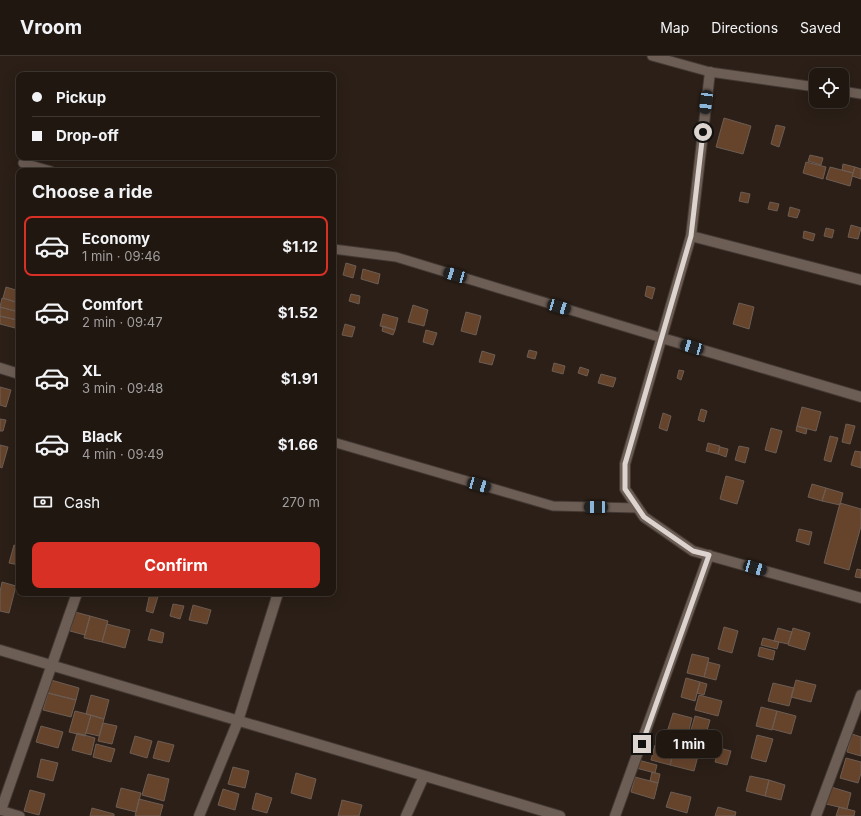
<!DOCTYPE html>
<html lang="en">
<head>
<meta charset="utf-8">
<style>
	body { margin:0; font-family:Inter,sans-serif; background:#2d241f; color:#f1f3f6; height:100vh; display:flex; flex-direction:column; font-size:15px; white-space:nowrap }
	* { box-sizing:border-box; margin:0 }
	p { font-size:13px; color:#a29f9f }
	.icon { flex:none; width:22px; height:22px; fill:none; stroke:currentColor; stroke-width:2; stroke-linecap:round; stroke-linejoin:round }
	.map { position:relative; flex:1; overflow:hidden }
	.details { position:absolute; left:16px; top:112px; width:320px; height:428px; display:flex; flex-direction:column; background:#201711; border-radius:8px; box-shadow:0 4px 16px #0002,0 0 0 1px #3d3631 }
	.details>* { flex:none }
	.banner { position:absolute; left:16px; top:16px; width:320px; height:88px; border-radius:8px; box-shadow:0 4px 16px #0002,0 0 0 1px #3d3631; display:grid; align-content:center; height:88px; padding:0 16px; background:#201711 }
	.controls { position:absolute; left:809px; top:12px; display:grid; gap:8px }
	.controls a { display:grid; place-items:center; width:40px; height:40px; border-radius:8px; background:#201711; box-shadow:0 4px 16px #0002,0 0 0 1px #3d3631; font-size:20px }
	.end { position:absolute; width:18px; height:18px; margin:-9px; border:5px solid #ddd4cf; background:#111; box-shadow:0 0 0 2px #111 }
	.from { border-radius:50% }
	.bubble { position:absolute; height:28px; border-radius:8px; background:#201711; box-shadow:0 4px 16px #0002,0 0 0 1px #3d3631; font-size:13px; font-weight:700; line-height:28px; text-align:center }
	.car { position:absolute; width:12px; height:24px; margin:-12px -6px; border-radius:5px; box-shadow:0 0 3px 1px #0007; background:linear-gradient(#222 24%,#8ab4d8 0 40%,#222 0 76%,#8ab4d8 0 86%,#222 0) }
	.banner b { display:flex; align-items:center; gap:14px; height:38px; font-size:15px }
	.banner b+b { border-top:1px solid #3d3631 }
	.banner i { width:10px; height:10px; background:#f1f3f6 }
	ul { padding:0; list-style:none }
	li { display:flex; align-items:center; gap:12px; height:60px; margin:0 8px 6px; padding:0 8px; border:2px solid transparent; border-radius:8px }
	li div { flex:1 }
	li b { display:block; font-size:15px }
	li em { font-style:normal; font-weight:700 }
	li.active { border-color:#d93025 }
	li>.icon { width:36px; height:36px; stroke-width:1.5 }
	h2 { padding:0 16px; font-size:18px; line-height:48px }
	.pay { display:flex; align-items:center; gap:10px; height:44px; padding:0 16px; font-size:15px }
	.pay p { margin-inline-start:auto }
	.button { display:flex; gap:8px; margin-top:auto; padding:8px 16px }
	.button a { flex:1; height:46px; border-radius:8px; background:#d93025; color:#fff; font-size:16px; font-weight:700; line-height:46px; text-align:center }
	header { display:flex; align-items:center; gap:24px; box-sizing:border-box; height:56px; padding:0 20px; background:#201711; border-bottom:1px solid #3d3631 }
	header strong { font-size:19px }
	nav { display:flex; gap:22px; margin-inline-start:auto; font-size:14px }
	.map>svg:first-child { display:block }
</style>
</head>
<body>
<header>
<strong>Vroom</strong>
<nav><a>Map</a><a>Directions</a><a>Saved</a></nav>
</header>
<div class="map">
<svg width="861" height="760" viewBox="0 0 861 760">
	<rect width="100%" height="100%" fill="#2b1f17"/>
	<path fill="#66442c" stroke="#6c5d54" d="M724 62 751 70 743 98 716 91Z
		M776 69 785 71 779 91 771 88Z
		M810 99 823 102 821 109 808 105Z
		M806 106 826 111 823 123 803 117Z
		M843 108 855 111 853 117 842 114Z
		M830 111 853 117 850 130 826 123Z
		M855 111 861 113V123L852 120Z
		M741 136 750 138 748 147 739 145Z
		M770 146 779 148 777 155 768 153Z
		M790 151 800 154 797 162 788 160Z
		M851 169 861 172 858 183 848 181Z
		M826 172 834 174 832 182 824 180Z
		M804 175 815 178 813 185 803 182Z
		M346 207 356 210 353 222 343 219Z
		M363 213 380 218 378 228 361 223Z
		M647 230 655 232 652 243 645 240Z
		M6 231 19 235V247L3 242Z
		M351 238 360 240 359 248 349 245Z
		M2 242 19 247V256L0 251Z
		M739 247 754 251 749 273 733 268Z
		M413 249 428 254 424 270 408 266Z
		M0 251 19 256 17 264 0 260Z
		M466 256 481 260 476 279 461 275Z
		M383 258 398 262 395 274 380 270Z
		M0 260 17 264 15 272 0 268Z
		M345 268 355 271 352 281 342 279Z
		M383 270 395 274 393 279 382 275Z
		M426 274 437 277 433 289 423 286Z
		M529 294 537 296 535 303 527 301Z
		M482 295 495 299 492 309 479 306Z
		M554 307 565 310 563 318 552 315Z
		M580 311 589 314 587 320 578 317Z
		M679 314 684 315 681 324 677 322Z
		M601 318 616 322 613 331 598 327Z
		M0 331 11 334 6 351 0 349Z
		M802 351 821 356 816 375 797 370Z
		M701 353 707 355 704 366 698 364Z
		M663 357 671 360 667 375 659 372Z
		M0 363 6 364 3 375H0Z
		M846 368 855 370 850 388 842 386Z
		M797 370 807 373 806 378 796 375Z
		M771 372 782 375 776 397 765 394Z
		M830 380 838 382 831 406 824 404Z
		M708 387 720 390 718 398 706 395Z
		M0 389 8 391 2 412 0 411Z
		M739 390 749 392 745 407 735 404Z
		M720 391 728 393 726 401 718 398Z
		M855 395 861 396V412L851 409Z
		M726 420 744 425 737 448 720 443Z
		M812 428 826 432 822 445 808 441Z
		M826 432 843 437 840 449 822 445Z
		M840 447 861 453V470L849 514 824 507Z
		M799 473 812 476 809 489 796 485Z
		M14 489 19 491V509L9 507Z
		M857 513 861 514V522L855 521Z
		M2 526 16 530 9 557 0 555V536Z
		M150 537H159L153 557 146 555Z
		M173 548 184 550 180 563 170 560Z
		M193 549 211 554 207 568 189 564Z
		M75 556 90 560 85 579 70 575Z
		M90 560 108 565 102 586 84 582Z
		M107 568 130 574 125 592 102 586Z
		M724 571 738 575 732 597 718 593Z
		M778 572 792 576 788 588 774 585Z
		M793 572 810 577 805 594 788 589Z
		M151 573 164 577 162 587 148 584Z
		M763 582 779 586 777 593 761 589Z
		M760 591 775 595 773 604 758 600Z
		M692 598 709 602 704 621 687 617Z
		M708 606 720 609 716 624 704 621Z
		M686 622 700 626 695 645 681 641Z
		M51 624 79 632 76 644 48 637Z
		M796 624 816 629 811 646 791 641Z
		M700 626 707 628 704 639 697 637Z
		M773 627 794 632 789 650 768 645Z
		M48 637 76 644 71 661 43 654Z
		M91 639 109 644 104 663 86 658Z
		M699 639 722 645 718 660 695 654Z
		M761 651 777 655 772 674 756 670Z
		M75 655 91 659 85 680 69 676Z
		M777 655 796 660 791 678 772 673Z
		M673 657 692 662 688 678 668 673Z
		M91 659 104 663 99 680 86 677Z
		M695 660 710 664 706 678 691 674Z
		M103 667 117 670 112 688 98 685Z
		M41 670 63 676 58 692 36 686Z
		M77 677 95 682 91 699 72 694Z
		M852 678 861 681V700L847 696Z
		M757 679 773 683 766 706 751 702Z
		M135 680 152 685 147 702 130 697Z
		M158 685 174 689 169 706 153 702Z
		M96 688 115 693 111 706 93 701Z
		M655 689 674 694 670 709 651 704Z
		M719 692 731 695 727 709 715 706Z
		M674 694 698 700 694 715 670 709Z
		M846 702 861 706V717L858 727 840 722Z
		M41 703 58 707 53 725 37 721Z
		M638 704 657 709 655 717 636 712Z
		M233 711 249 715 245 732 228 728Z
		M652 716 660 718 658 727 650 725Z
		M296 717 316 723 311 743 291 737Z
		M148 718 169 723 164 745 142 739Z
		M750 720 769 724 765 740 746 735Z
		M635 721 658 727 654 743 631 736Z
		M769 724 785 729 781 744 765 740Z
		M831 731 851 737 847 753 826 748Z
		M121 732 141 737 136 756 116 751Z
		M223 733 239 738 235 754 218 749Z
		M30 734 45 738 39 759 24 755Z
		M671 736 691 741 687 757 666 751Z
		M256 737 272 742 267 757 252 753Z
		M139 743 163 749 160 760H135Z
		M342 744 362 749 359 760H338Z
		M718 751 736 756 735 760H715Z
		M839 751 855 755 854 760H836Z
		M92 752 114 758V760H90Z"/>
	<g fill="none" stroke-linecap="round" stroke-linejoin="round">
		<g stroke="#433934" stroke-width="11">
			<path id="lane" d="M652 0 710 16 816 31
				M842 35 861 38
				M23 107 51 115
				M333 193 396 201 662 282
				M333 386 553 450 638 452
				M0 754 20 760"/>
		</g>
		<g stroke="#433934" stroke-width="12">
			<path id="street" d="M710 16 691 180 625 408V433L644 461 693 495 861 542
				M691 180 861 224
				M662 282 861 341
				M0 312 19 318
				M0 594 560 760
				M1 754 77 537
				M199 760 238 665 278 537
				M406 760 424 720
				M615 760 709 499
				M816 760 861 639"/>
		</g>
		<use href="#lane" stroke="#6d5e55" stroke-width="9"/>
		<use href="#street" stroke="#6d5e55" stroke-width="10"/>
	</g>
	<g fill="none" stroke-linecap="round" stroke-linejoin="round">
		<path stroke="#ddd4cf" stroke-width="5" d="M642 688 709 499 693 495 644 461 625 433V408L691 180 703 76"/>
	</g>
</svg>
<div class="controls">
<a><svg class="icon" aria-label="locate" viewBox="0 0 24 24"><circle cx="12" cy="12" r="6"/><path d="M12 2v4M12 18v4M2 12h4M18 12h4"/></svg></a>
</div>
<i class="end from" style="left:703px;top:76px"></i>
<i class="end" style="left:642px;top:688px"></i>
<div class="bubble" style="left:656px;top:674px;width:66px">1 min</div>
<i class="car" style="left:706px;top:46px;rotate:187deg"></i>
<i class="car" style="left:455px;top:219px;rotate:287deg"></i>
<i class="car" style="left:559px;top:251px;rotate:107deg"></i>
<i class="car" style="left:692px;top:291px;rotate:286deg"></i>
<i class="car" style="left:479px;top:429px;rotate:106deg"></i>
<i class="car" style="left:596px;top:451px;rotate:271deg"></i>
<i class="car" style="left:755px;top:512px;rotate:106deg"></i>
<div class="banner">
<b><i class="from"></i>Pickup</b>
<b><i></i>Drop-off</b>
</div>
<section class="details">
<h2>Choose a ride</h2>
<ul>
<li class="active"><svg class="icon" aria-label="car" viewBox="0 0 24 24"><path d="M5 17H2v-5l4-1 3-4h7l3 4 3 1v5h-3M9 17h6M6 11h13"/><circle cx="7" cy="17" r="2"/><circle cx="17" cy="17" r="2"/></svg><div><b>Economy</b><p>1 min · 09:46</p></div><em>$1.12</em></li>
<li><svg class="icon" aria-label="car" viewBox="0 0 24 24"><path d="M5 17H2v-5l4-1 3-4h7l3 4 3 1v5h-3M9 17h6M6 11h13"/><circle cx="7" cy="17" r="2"/><circle cx="17" cy="17" r="2"/></svg><div><b>Comfort</b><p>2 min · 09:47</p></div><em>$1.52</em></li>
<li><svg class="icon" aria-label="car" viewBox="0 0 24 24"><path d="M5 17H2v-5l4-1 3-4h7l3 4 3 1v5h-3M9 17h6M6 11h13"/><circle cx="7" cy="17" r="2"/><circle cx="17" cy="17" r="2"/></svg><div><b>XL</b><p>3 min · 09:48</p></div><em>$1.91</em></li>
<li><svg class="icon" aria-label="car" viewBox="0 0 24 24"><path d="M5 17H2v-5l4-1 3-4h7l3 4 3 1v5h-3M9 17h6M6 11h13"/><circle cx="7" cy="17" r="2"/><circle cx="17" cy="17" r="2"/></svg><div><b>Black</b><p>4 min · 09:49</p></div><em>$1.66</em></li>
</ul>
<div class="pay"><svg class="icon" aria-label="cash" viewBox="0 0 24 24"><path d="M3 7h18v10H3z"/><circle cx="12" cy="12" r="2"/></svg>Cash<p>270 m</p></div>
<div class="button"><a>Confirm</a></div>
</section>
</div>
</body>
</html>
